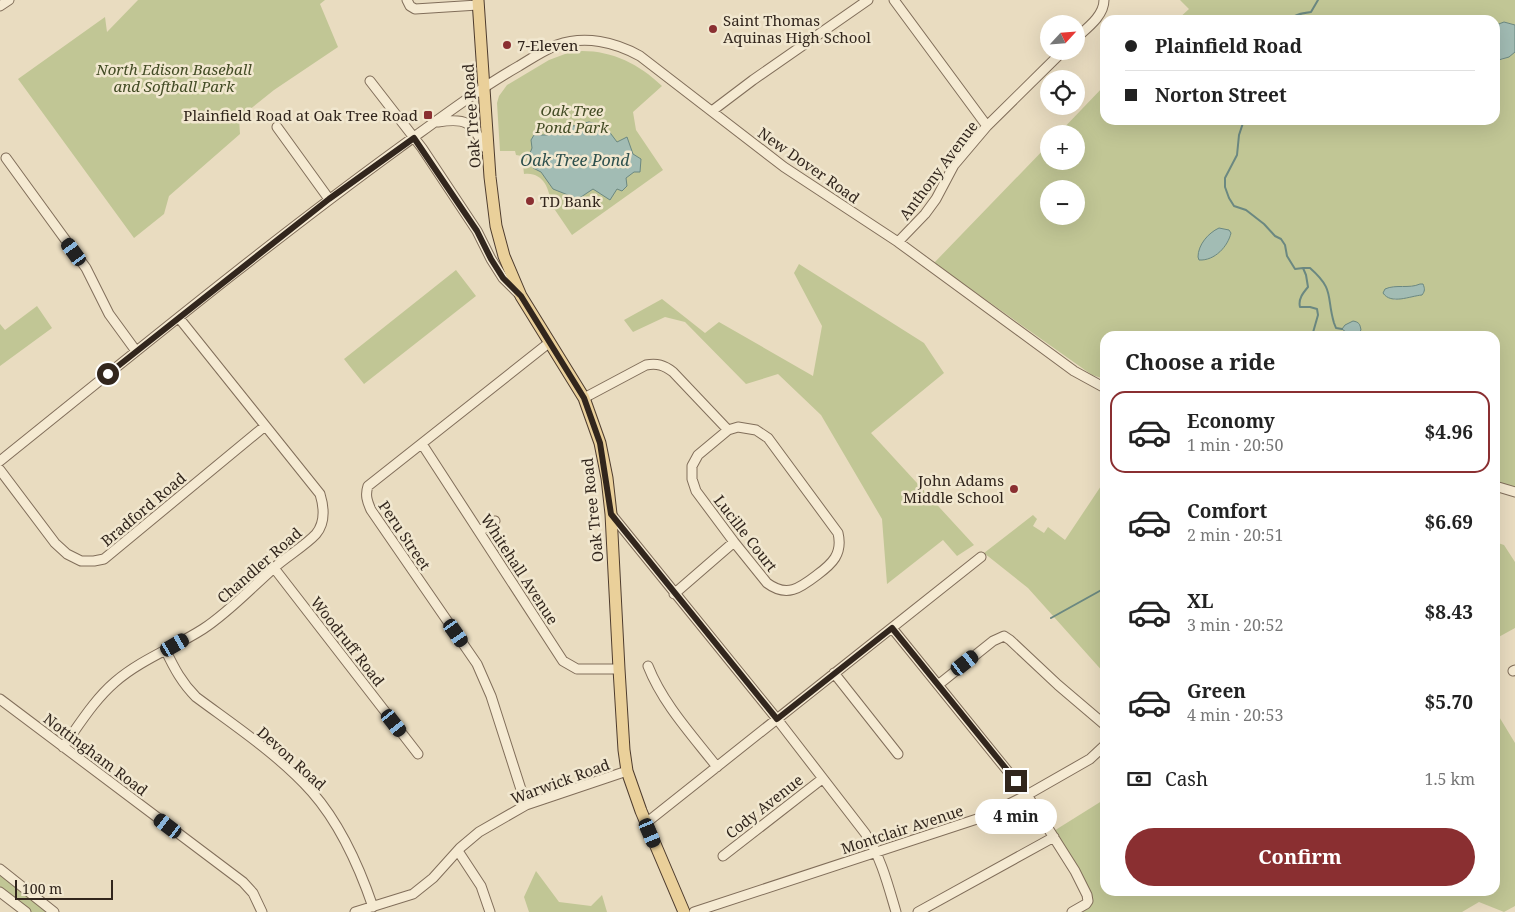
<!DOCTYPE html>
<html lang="en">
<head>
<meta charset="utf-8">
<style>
	body { margin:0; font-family:"Noto Serif",serif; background:#f2f2f2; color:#222; height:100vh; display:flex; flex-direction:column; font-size:19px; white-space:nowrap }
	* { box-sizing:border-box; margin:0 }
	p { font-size:16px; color:#767676 }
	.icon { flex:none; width:28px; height:28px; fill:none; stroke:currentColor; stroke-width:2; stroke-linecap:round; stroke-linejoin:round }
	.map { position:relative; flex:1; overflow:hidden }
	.details { position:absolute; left:1100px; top:331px; width:400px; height:565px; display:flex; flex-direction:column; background:#fff; border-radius:15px; box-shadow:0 5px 20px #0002 }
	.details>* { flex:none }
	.banner { position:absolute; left:1100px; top:15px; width:400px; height:110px; border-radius:15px; box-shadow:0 5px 20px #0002; display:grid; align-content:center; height:110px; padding:0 25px; background:#fff }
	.needle { width:32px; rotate:64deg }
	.tools { position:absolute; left:1040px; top:15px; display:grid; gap:10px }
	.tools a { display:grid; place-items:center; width:45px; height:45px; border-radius:50%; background:#fff; box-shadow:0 5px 20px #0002; font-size:25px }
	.scale { position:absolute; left:15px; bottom:12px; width:98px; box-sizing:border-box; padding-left:5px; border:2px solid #32261d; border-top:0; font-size:14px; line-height:18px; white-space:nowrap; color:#32261d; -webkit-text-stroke:4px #f1e7cf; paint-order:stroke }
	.end { position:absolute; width:22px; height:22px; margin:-11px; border:6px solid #32261d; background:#fff; box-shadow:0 0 0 2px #fff }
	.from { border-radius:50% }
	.bubble { position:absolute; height:35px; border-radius:18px; background:#fff; box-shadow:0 5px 20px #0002; font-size:16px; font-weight:700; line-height:35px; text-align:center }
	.car { position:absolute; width:15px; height:30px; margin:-15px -8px; border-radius:6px; box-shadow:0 0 4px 1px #0007; background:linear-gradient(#222 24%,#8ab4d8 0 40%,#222 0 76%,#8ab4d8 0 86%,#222 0) }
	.banner b { display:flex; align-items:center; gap:18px; height:48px; font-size:19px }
	.banner b+b { border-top:1px solid #e0e0e0 }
	.banner i { width:12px; height:12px; background:#222 }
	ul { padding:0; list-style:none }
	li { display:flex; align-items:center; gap:15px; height:82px; margin:0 10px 8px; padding:0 15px; border:2px solid transparent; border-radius:15px }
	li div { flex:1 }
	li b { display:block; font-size:19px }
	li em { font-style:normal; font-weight:700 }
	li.on { border-color:#8a2f31 }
	li>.icon { width:45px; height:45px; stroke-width:1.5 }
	h2 { padding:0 25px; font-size:22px; line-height:60px }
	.pay { display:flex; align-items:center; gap:12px; height:55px; padding:0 25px; font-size:19px }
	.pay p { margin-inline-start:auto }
	.action { display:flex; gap:10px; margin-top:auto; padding:10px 25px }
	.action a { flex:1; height:58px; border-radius:30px; background:#8a2f31; color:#fff; font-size:20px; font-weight:700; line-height:58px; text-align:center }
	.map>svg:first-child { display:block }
</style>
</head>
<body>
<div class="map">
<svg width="1515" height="912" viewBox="0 0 1515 912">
	<rect width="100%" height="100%" fill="#e9dcc0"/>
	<path fill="#c1c695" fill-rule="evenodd" d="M138 0H325L320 4 338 47 274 90 239 118 240 134 169 196 164 214 134 238 18 79 105 17 107 32Z
		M1180 0H1515V25L1504 22 1495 31 1498 48 1495 54V20H1177L1189 9Z
		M582 51C613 51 639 64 662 86L633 112 636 130 663 170 572 235 555 210 550 209C552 192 544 171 524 174L522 156 516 155 515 151H500L497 103 499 96 507 85 549 60 565 54Z
		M1515 52V488L1495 482V336H1105V379L1092 375 934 263 1049 144V161H1076V134H1058L1105 85V120H1495V61L1504 59ZM1049 189H1076V216H1049ZM1420 284 1419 295 1394 300 1390 287 1415 286Z
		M799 264 924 343 944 373 871 433 974 545 957 556 943 540 887 584 882 519 821 415 778 374 746 384 685 322 665 317 633 332 624 320 662 299 705 333 719 322 813 376 822 326 794 273Z
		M456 270 476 296 364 384 344 359Z
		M37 306 52 328 0 366V324L5 330Z
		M1105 480V674L1028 588 984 553 1033 515 1037 519 1033 526 1044 533 1048 527 1065 540Z
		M1495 542 1504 545 1515 562V628L1495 639V573L1499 570V566L1495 563Z
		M1495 710 1515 743V906L1504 912 1479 902 1462 912H1083L1081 908 1089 903 1049 834 1105 799V891H1495Z
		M0 869 54 912H26L0 892Z
		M536 871 559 902 591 906 602 895 607 912H529L524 897Z"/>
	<path fill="#a2bcb4" stroke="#6b8881" d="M1504 22 1515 25V52L1509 57 1495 61C1495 56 1497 52 1498 48 1499 40 1495 33 1496 25Z
		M589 122 605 126 617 142 627 137 633 154 641 159 640 172H634L626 178 627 186 622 191 617 189 610 200 593 189 578 199 553 189 541 172 533 168 528 158 532 148 531 140 534 135H548L553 131Z
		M1219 228 1229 230 1231 233C1228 246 1215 261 1199 260L1198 257C1198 245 1208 233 1219 228Z
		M1420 284H1423C1425 289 1425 291 1422 295 1410 296 1391 305 1383 293L1385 289C1396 284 1409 289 1420 284Z
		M1353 321C1359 322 1360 324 1361 330L1356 336H1351L1342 329 1345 325Z"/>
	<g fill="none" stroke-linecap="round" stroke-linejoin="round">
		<path stroke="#6b8881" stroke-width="2" d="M1289 20C1294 14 1304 13 1311 12L1318 0
			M1244 120 1239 135 1237 155 1225 178V187L1229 198 1234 206 1246 210 1264 224 1275 236 1281 239 1285 245 1287 256 1295 269 1303 268 1306 275 1308 287C1303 293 1298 299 1300 307H1310L1317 309 1318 315 1312 336
			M1303 268H1310C1335 290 1326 296 1334 323L1336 328 1342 329
			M1051 618 1105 588"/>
		<g stroke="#816e5a" stroke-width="11">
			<path id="minor" d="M407 0 410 6 415 9 478 5
				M894 0 987 126
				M0 6 9 0
				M1076 38C1087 28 1104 16 1104 0
				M370 81 422 148 477 231 491 259 503 278 519 294
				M712 111 753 80 868 0
				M438 122C470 117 471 124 487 150
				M277 127 329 199
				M6 158 86 268 109 314 136 351
				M898 242 925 214 936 199 954 165 987 126 1063 51
				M584 398 646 365C657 363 664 365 673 372L728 430
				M738 427 756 430 768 438 838 533C843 554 832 564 817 575 800 588 787 598 767 583L734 542 696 491 692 479V466L698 455 728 430Z
				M422 444 563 661 577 669H619
				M0 461C132 355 263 247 399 148 439 119 477 90 519 66 532 58 544 50 557 45 585 35 615 42 640 56L784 167 898 242 1074 371 1105 388
				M0 470 55 543 67 554 81 561H94L104 559 265 426
				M1495 486 1515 492
				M611 514 777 719 865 833C881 857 888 885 896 912
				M480 531 495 521
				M274 568 418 754
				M674 594 734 542
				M892 628 1027 795 1075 871 1087 895 1088 901 1086 904 1072 912
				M166 651C174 668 182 683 196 697 235 726 279 755 312 792 341 825 359 866 373 907
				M648 666C663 704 692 735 717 767
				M1513 671 1515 670
				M834 673 898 754
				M938 685 993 641 1004 636 1010 640 1058 685 1105 725
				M0 699 243 882 253 893 262 912
				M63 747C79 725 94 700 115 682 140 660 175 647 203 629 229 612 251 588 275 567 286 557 306 545 316 534 325 523 324 507 320 494L179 318
				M526 805 491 696 477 664 371 510C367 501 365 495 368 486L550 342
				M646 823 981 557
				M458 851 481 886 490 912
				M723 856 822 779
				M0 869 54 912
				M0 892 26 912
				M355 912 413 894 433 878 460 848 479 832 526 805 627 771
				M694 912 983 817 1027 795 1090 759 1105 745
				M918 912 1054 837"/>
		</g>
		<g stroke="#4e3c2e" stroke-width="13">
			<path id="major" d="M478 0 490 177 496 226 504 256 521 296 584 398 600 443 607 478 611 514 619 669 624 750 627 771 641 811 684 912"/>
		</g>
		<use href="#minor" stroke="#f5ead2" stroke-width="9"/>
		<use href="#major" stroke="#ead09a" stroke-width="11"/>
	</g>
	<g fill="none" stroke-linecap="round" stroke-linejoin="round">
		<path stroke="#32261d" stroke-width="6" d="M108 374 329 199 414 138 477 231 491 259 503 278 521 296 584 398 600 443 611 514 777 719 892 628 1016 781"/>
	</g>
	<g fill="#8a2f31" stroke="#f1e7cf" stroke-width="2">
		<circle cx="713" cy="29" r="5"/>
		<circle cx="507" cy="45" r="5"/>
		<rect x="423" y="110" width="10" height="10" rx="2.5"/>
		<circle cx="530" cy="201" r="5"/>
		<circle cx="1014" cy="489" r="5"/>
	</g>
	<g text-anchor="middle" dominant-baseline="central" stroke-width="5" stroke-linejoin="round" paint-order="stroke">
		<g font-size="15" fill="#32261d" stroke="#f1e7cf" text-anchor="start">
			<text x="723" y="20">Saint Thomas<tspan x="723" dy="17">Aquinas High School</tspan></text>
			<text x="517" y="45">7-Eleven</text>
			<text x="418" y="115" text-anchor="end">Plainfield Road at Oak Tree Road</text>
			<text x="540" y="201">TD Bank</text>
			<text x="1004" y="480" text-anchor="end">John Adams<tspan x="1004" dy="17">Middle School</tspan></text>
		</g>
		<g font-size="15" font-style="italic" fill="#434c25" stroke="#f1e7cf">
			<text x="174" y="69">North Edison Baseball<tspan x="174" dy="17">and Softball Park</tspan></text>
			<text x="572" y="110">Oak Tree<tspan x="572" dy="17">Pond Park</tspan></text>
		</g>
		<g font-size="15" fill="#32261d" stroke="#f1e7cf">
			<text transform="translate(471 116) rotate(-94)">Oak Tree Road</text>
			<text transform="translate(809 165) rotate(35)">New Dover Road</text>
			<text transform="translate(938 170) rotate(-53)">Anthony Avenue</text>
			<text transform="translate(143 509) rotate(-40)">Bradford Road</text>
			<text transform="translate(592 510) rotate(-96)">Oak Tree Road</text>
			<text transform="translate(746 533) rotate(52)">Lucille Court</text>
			<text transform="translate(405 535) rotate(56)">Peru Street</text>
			<text transform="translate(259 565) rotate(-41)">Chandler Road</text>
			<text transform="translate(520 569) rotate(57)">Whitehall Avenue</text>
			<text transform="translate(348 641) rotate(52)">Woodruff Road</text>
			<text transform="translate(96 754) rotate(37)">Nottingham Road</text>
			<text transform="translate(292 758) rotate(42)">Devon Road</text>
			<text transform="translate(560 781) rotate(-20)">Warwick Road</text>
			<text transform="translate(764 806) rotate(-38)">Cody Avenue</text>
			<text transform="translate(902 829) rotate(-18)">Montclair Avenue</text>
		</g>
		<g font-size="16" font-style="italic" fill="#2d504d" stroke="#f1e7cf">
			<text x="575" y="160">Oak Tree Pond</text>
		</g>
	</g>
</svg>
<div class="tools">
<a><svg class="needle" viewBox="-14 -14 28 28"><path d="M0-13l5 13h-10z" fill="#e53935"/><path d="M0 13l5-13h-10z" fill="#767676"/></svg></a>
<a><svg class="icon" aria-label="locate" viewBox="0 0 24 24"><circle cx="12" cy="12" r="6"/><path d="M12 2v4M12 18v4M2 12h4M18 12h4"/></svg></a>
<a>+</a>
<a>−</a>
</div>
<div class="scale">100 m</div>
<i class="end from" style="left:108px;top:374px"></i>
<i class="end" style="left:1016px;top:781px"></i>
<div class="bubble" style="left:975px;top:799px;width:82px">4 min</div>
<i class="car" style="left:74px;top:252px;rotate:324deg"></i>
<i class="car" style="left:456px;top:633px;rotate:145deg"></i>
<i class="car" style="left:175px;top:645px;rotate:60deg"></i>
<i class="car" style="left:965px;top:663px;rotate:52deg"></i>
<i class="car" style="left:394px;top:723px;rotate:142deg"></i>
<i class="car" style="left:168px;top:826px;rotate:307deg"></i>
<i class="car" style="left:650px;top:833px;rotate:157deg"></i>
<div class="banner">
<b><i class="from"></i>Plainfield Road</b>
<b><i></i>Norton Street</b>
</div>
<section class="details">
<h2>Choose a ride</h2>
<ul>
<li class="on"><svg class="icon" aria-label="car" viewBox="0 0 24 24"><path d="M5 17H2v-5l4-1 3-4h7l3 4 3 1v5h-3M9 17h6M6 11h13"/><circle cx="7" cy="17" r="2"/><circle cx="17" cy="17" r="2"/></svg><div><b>Economy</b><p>1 min · 20:50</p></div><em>$4.96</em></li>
<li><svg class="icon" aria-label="car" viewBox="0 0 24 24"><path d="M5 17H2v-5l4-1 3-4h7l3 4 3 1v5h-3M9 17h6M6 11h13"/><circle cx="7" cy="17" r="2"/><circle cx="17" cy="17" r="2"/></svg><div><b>Comfort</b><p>2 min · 20:51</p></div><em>$6.69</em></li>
<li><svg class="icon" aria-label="car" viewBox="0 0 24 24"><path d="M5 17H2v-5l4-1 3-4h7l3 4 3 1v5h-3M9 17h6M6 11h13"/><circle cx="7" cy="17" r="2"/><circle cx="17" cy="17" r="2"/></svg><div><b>XL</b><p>3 min · 20:52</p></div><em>$8.43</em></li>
<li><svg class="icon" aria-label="car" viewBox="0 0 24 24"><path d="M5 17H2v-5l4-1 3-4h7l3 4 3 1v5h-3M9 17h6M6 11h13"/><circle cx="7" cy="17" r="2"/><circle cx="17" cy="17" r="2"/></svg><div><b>Green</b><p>4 min · 20:53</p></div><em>$5.70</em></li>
</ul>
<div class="pay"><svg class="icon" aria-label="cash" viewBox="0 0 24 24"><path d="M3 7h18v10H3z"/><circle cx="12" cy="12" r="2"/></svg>Cash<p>1.5 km</p></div>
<div class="action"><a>Confirm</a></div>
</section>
</div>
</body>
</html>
